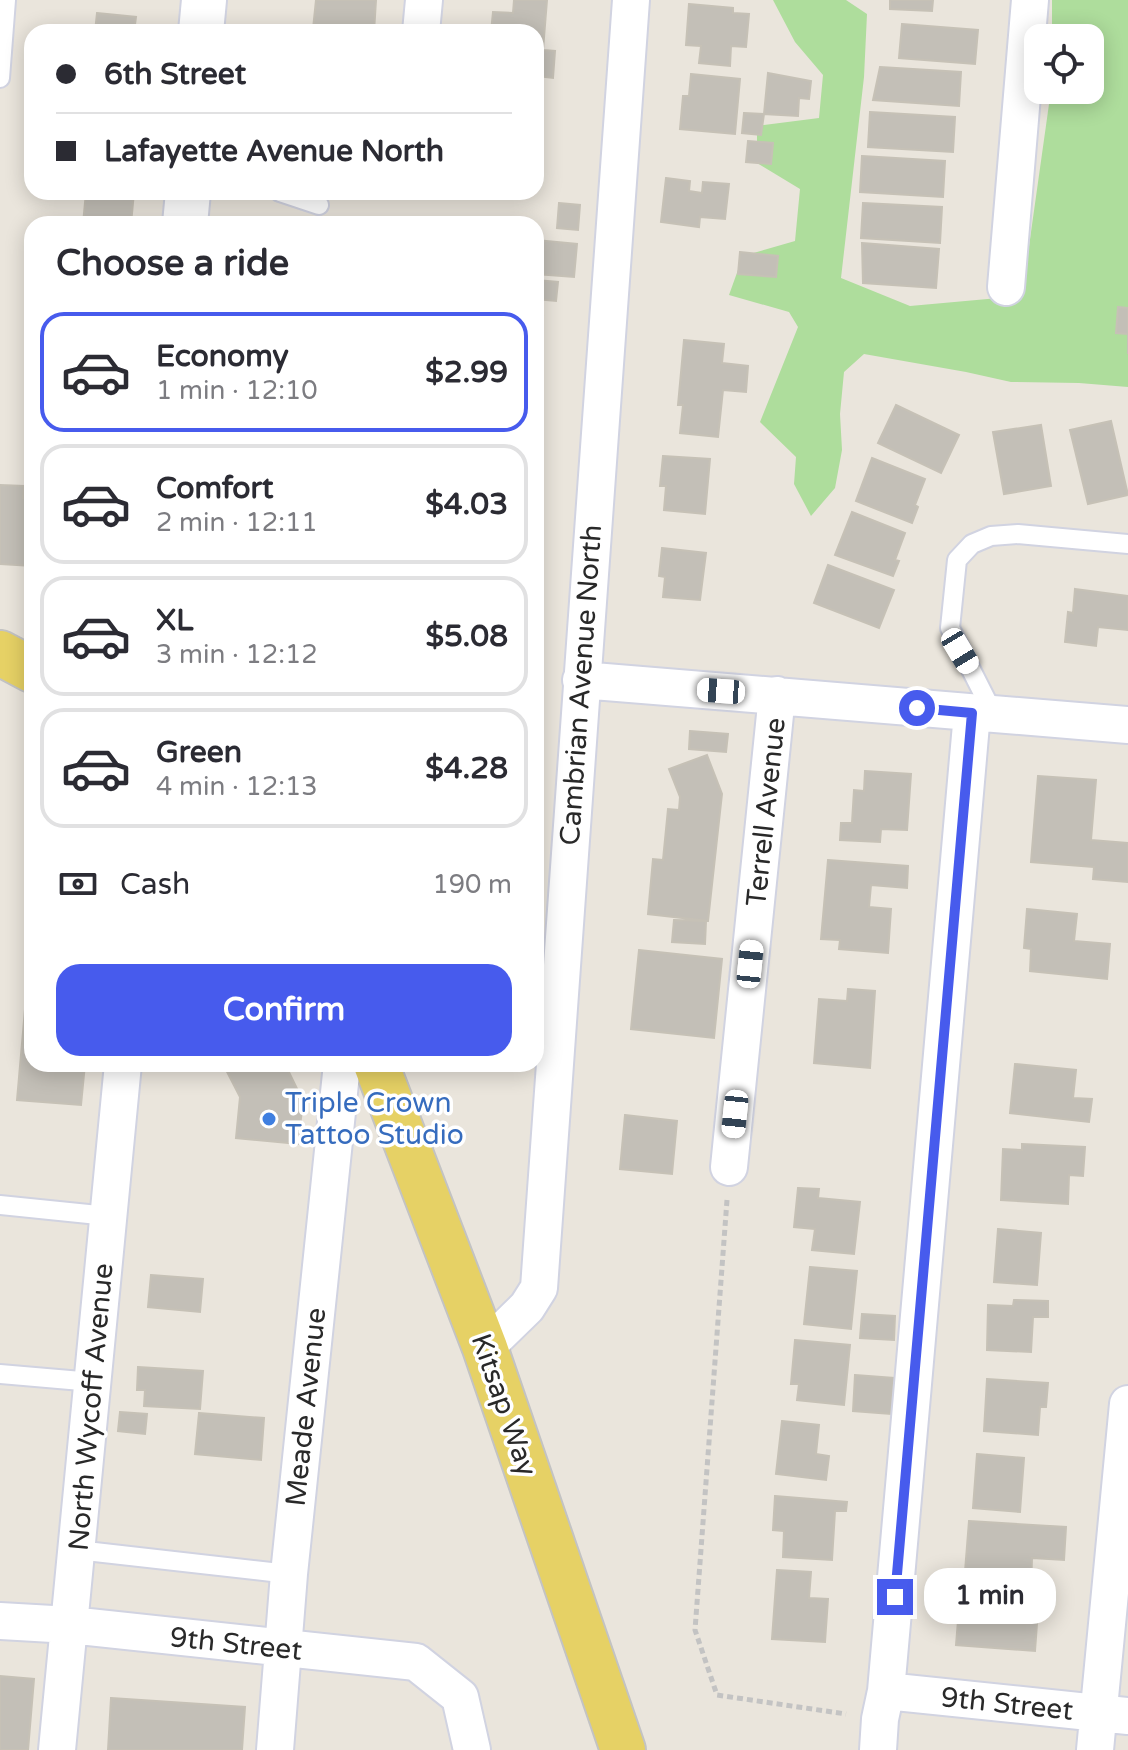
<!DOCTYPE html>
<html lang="en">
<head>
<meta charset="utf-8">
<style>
	body { margin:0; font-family:"Varela Round",sans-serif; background:#f2f2f3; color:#2b2b33; height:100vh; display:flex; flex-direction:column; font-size:30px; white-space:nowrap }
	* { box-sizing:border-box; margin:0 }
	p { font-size:26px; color:#7c7c81 }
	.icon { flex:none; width:44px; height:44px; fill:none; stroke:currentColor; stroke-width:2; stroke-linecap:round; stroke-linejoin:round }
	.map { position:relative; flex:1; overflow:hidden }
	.side { position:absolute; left:24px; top:216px; width:520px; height:856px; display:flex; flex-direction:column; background:#fff; border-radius:24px; box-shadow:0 4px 20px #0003 }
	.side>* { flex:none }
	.guide { position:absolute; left:24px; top:24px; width:520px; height:176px; border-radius:24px; box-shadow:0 4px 20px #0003; display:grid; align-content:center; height:176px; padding:0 32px; background:#fff }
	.tools { position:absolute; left:1024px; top:24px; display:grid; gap:16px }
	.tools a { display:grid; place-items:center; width:80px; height:80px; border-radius:16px; background:#fff; box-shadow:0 4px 20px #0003; font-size:40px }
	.end { position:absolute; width:36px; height:36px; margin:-18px; border:10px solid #475bed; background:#fff; box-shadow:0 0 0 4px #fff }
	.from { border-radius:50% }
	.bubble { position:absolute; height:56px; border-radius:24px; background:#fff; box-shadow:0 4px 20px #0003; font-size:26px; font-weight:700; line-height:56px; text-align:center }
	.car { position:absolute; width:24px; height:48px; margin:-24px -12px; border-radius:10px; box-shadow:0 0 6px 2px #0007; background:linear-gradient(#fff 24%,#345 0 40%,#fff 0 76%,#345 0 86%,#fff 0) }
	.guide b { display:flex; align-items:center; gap:28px; height:76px; font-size:30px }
	.guide b+b { border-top:2px solid #e1e1e2 }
	.guide i { width:20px; height:20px; background:#2b2b33 }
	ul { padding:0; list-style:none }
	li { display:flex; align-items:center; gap:24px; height:120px; margin:0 16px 12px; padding:0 16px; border:4px solid #e1e1e2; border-radius:24px }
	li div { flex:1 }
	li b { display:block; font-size:30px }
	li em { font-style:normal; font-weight:700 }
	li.selected { border-color:#475bed }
	li>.icon { width:72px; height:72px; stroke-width:1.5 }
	h2 { padding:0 32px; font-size:36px; line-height:96px }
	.pay { display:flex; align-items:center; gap:20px; height:88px; padding:0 32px; font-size:30px }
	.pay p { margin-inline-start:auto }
	.button { display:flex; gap:16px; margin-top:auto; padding:16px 32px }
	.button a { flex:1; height:92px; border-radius:24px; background:#475bed; color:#fff; font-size:32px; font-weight:700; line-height:92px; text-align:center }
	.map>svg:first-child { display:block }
</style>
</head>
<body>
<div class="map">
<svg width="1128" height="1750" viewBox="0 0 1128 1750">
	<rect width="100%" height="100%" fill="#eae5dc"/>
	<path fill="#aedd9c" d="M773 0H846L867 14 864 77 841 278 910 306 1022 296 1051 90H1090V38H1052V0H1128V387L1079 383 1011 382 966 372 864 354 844 372 840 414 842 450 835 488 811 516 794 484 796 457 760 422 798 327 789 312 729 295 743 256 795 241 800 189 757 163V126L819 118 823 75 795 42Z"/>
	<path fill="#c3bfb7" stroke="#c6c1b6" stroke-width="2" d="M316 0H376L374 32H324L313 29Z
		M514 0H547L543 50 555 51 553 78 537 76 536 84V32H491L493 12 513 13Z
		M890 0H933L932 11 890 9Z
		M689 4 733 8V13L749 14 746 47 731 46 730 66 699 63 701 46 686 45Z
		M97 13 136 17 134 32H95Z
		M902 24 978 30 975 64 899 58Z
		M880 67 961 72 959 106 873 100Z
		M768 73 811 81 809 99 799 98 798 116 764 114Z
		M691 74 740 79 735 134 680 129 683 96H689Z
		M870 112 955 117 953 152 868 147Z
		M744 113 764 114 761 135 742 133Z
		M748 141 773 143 771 164 746 162Z
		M862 156 945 161 943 197 860 192Z
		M666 178 690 181 689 191 702 193 703 182 729 184 725 219 700 217 699 227 661 222Z
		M86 192H134L131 224H83Z
		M559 203 580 205 578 230 557 228Z
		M863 203 942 207 940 243 861 238Z
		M536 240 577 244 574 277 536 274Z
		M862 243 939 249 936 288 863 283Z
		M740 252 778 256 776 277 738 274Z
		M536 280 558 282 556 301 536 299Z
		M1118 307 1128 308V354V334L1116 333Z
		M536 316H543L540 356H536Z
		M684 340 724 344 722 363 748 366 746 392 723 390 718 437 680 433 683 405H678Z
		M896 405 959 435 941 473 878 443Z
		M1111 421 1128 495 1088 504 1070 430Z
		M1041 425 1051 486 1004 494 993 432Z
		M663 456 710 459 705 514 664 510 666 486H660Z
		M872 458 925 479 915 505 918 507 912 523 856 501Z
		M0 485 24 486 23 498 32 499V566L0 564Z
		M852 512 905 533 895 560 899 561 893 576 835 555Z
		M662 548 706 553 700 600 663 597 665 577 659 576Z
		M828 565 894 590 879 628 814 603Z
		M1075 589 1128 596V630L1098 627 1096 646 1065 642 1068 612 1073 613Z
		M690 731 728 734 726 752 689 749Z
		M707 755 722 794 708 921 648 914 653 859 663 860 668 809 679 810 680 797 669 769Z
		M865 771 911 774 907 830 881 829 880 842 840 840 841 823H852L854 790 864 791Z
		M1038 776 1096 780 1091 840 1128 843V882L1093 879 1094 867 1031 862Z
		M828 860 908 866 907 888 871 885 869 907 891 909 888 953 839 949 840 940 821 939Z
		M1027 909 1077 914 1074 941 1110 944 1107 979 1030 971 1031 949 1024 948Z
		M674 920 706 921 705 944 672 942Z
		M32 930V1064H85L81 1105 17 1100Z
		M639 950 722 959 714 1038 631 1029Z
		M848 989 875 991 870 1068 814 1063 819 999 847 1001Z
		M223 1064H285L303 1101 298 1144 236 1138 240 1097Z
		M1015 1064 1076 1070 1073 1098 1092 1099 1089 1122 1010 1113Z
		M625 1115 677 1121 672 1174 620 1169Z
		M1022 1144 1085 1147 1083 1176 1069 1175 1068 1204 1001 1200 1003 1149 1022 1150Z
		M798 1188 819 1189 818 1198 860 1202 854 1254 812 1250 815 1229 794 1227Z
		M998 1229 1041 1233 1037 1285 994 1282Z
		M810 1267 857 1271 851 1329 804 1324Z
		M151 1275 203 1279 200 1312 148 1307Z
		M1014 1300 1048 1301V1317H1033L1031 1352 987 1350 988 1305 1013 1306Z
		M862 1314 895 1316 894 1340 860 1338Z
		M795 1340 850 1345 844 1405 797 1400 799 1384H791Z
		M138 1367 203 1371 200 1409 144 1406 145 1390H137Z
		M855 1375 894 1378 891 1414 853 1411Z
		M987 1379 1048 1383 1046 1407H1040L1038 1435 984 1431Z
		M120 1412 147 1414 145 1434 118 1431Z
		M199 1413 264 1418 261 1460 195 1454Z
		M782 1421 819 1425 816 1454 829 1456 826 1480 776 1474Z
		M977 1454 1024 1458 1020 1512 973 1508Z
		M775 1496 847 1502 846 1511H835L832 1560 783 1557 784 1531 773 1530Z
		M969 1521 1066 1527 1064 1560 1032 1558 1031 1589 964 1584Z
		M777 1570 811 1572 809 1598 828 1599 825 1642 772 1639Z
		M960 1596 1007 1599 1006 1608 1038 1610 1035 1651 956 1645Z
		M0 1676 34 1679 28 1750H0Z
		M111 1698 245 1707 242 1750H108Z"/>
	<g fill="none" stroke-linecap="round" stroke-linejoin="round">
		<g stroke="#d1d3e1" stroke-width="22">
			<path id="lane" d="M0 78 6 0
				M280 192 319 205
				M993 713 950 628 957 560 972 544 991 536 1018 534 1128 544
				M0 1205 108 1216
				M0 1374 93 1382
				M77 1550 289 1574"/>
		</g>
		<g stroke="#d1d3e1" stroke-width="40">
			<path id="street" d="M421 32 424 0
				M1006 287 1030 0
				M581 680 1128 725
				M729 1167 777 695
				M485 1348 527 1307 539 1288 631 0
				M0 1621 70 1625 416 1662 460 1697 472 1750
				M886 1691 1128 1716
				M57 1750 123 1064
				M275 1750 289 1574 342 1064
				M878 1750 880 1719 886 1691 972 713
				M1095 1750 1128 1404"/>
		</g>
		<g stroke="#d1d3e1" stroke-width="48">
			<path id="secondary" d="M201 32 204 0
				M185 224 188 192"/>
		</g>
		<g stroke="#c3c3c3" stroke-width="48">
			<path id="primary" d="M0 653 32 670
				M376 1064 485 1348 623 1750"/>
		</g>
		<path stroke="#c3c3c3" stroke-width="5" stroke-dasharray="6 4" stroke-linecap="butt" d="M727 1200 695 1630 717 1695 846 1714"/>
		<use href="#lane" stroke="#fff" stroke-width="18"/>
		<use href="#street" stroke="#fff" stroke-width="36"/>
		<use href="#secondary" stroke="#fff" stroke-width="44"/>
		<use href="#primary" stroke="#e6d165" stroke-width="44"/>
	</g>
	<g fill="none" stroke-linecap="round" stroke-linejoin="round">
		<path stroke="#475bed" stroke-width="10" d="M895 1597 972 713 917 708"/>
	</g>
	<circle fill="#3f7fe0" stroke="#fff" stroke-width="3" cx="269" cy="1119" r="8"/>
	<g text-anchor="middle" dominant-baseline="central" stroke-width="7" stroke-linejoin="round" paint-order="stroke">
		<g font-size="28" fill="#292929" stroke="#fff">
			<text transform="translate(581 685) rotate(-86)">Cambrian Avenue North</text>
			<text transform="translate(766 812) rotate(-84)">Terrell Avenue</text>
			<text transform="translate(504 1405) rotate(71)">Kitsap Way</text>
			<text transform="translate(91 1407) rotate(-85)">North Wycoff Avenue</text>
			<text transform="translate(306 1407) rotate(-84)">Meade Avenue</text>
			<text transform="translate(236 1644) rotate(6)">9th Street</text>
			<text transform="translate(1007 1704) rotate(6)">9th Street</text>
		</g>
		<g font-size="28" fill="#366cbe" stroke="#fff" text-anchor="start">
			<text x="285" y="1103">Triple Crown<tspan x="285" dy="32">Tattoo Studio</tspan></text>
		</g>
	</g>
</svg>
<div class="tools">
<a><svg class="icon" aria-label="locate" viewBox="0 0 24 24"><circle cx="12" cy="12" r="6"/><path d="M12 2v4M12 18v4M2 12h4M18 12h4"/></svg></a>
</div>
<i class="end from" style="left:917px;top:708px"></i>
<i class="end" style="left:895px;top:1597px"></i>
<div class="bubble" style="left:924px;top:1568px;width:132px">1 min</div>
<i class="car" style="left:960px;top:651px;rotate:149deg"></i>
<i class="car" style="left:721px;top:691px;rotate:274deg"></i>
<i class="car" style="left:750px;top:964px;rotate:6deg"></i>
<i class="car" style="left:735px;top:1114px;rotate:186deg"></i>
<div class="guide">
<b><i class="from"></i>6th Street</b>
<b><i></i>Lafayette Avenue North</b>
</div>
<section class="side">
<h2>Choose a ride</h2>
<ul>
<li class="selected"><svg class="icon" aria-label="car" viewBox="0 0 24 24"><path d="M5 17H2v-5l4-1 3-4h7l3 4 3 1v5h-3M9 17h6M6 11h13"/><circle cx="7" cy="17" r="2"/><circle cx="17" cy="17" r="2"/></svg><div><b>Economy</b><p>1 min · 12:10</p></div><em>$2.99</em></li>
<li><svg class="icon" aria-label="car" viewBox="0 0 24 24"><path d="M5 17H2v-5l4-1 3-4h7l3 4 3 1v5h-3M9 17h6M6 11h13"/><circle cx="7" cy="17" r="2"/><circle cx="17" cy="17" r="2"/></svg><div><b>Comfort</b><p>2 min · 12:11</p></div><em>$4.03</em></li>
<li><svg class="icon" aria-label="car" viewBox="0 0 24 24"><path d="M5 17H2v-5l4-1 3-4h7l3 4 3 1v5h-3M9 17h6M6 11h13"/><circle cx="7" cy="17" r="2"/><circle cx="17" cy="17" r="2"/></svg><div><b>XL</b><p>3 min · 12:12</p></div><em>$5.08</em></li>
<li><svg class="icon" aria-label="car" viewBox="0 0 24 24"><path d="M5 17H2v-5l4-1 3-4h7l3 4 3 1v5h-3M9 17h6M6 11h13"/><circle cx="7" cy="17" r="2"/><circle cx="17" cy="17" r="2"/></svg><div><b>Green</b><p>4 min · 12:13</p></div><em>$4.28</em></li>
</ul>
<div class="pay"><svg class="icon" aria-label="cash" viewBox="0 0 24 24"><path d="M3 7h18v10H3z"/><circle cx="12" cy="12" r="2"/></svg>Cash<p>190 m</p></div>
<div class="button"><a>Confirm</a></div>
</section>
</div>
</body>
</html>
